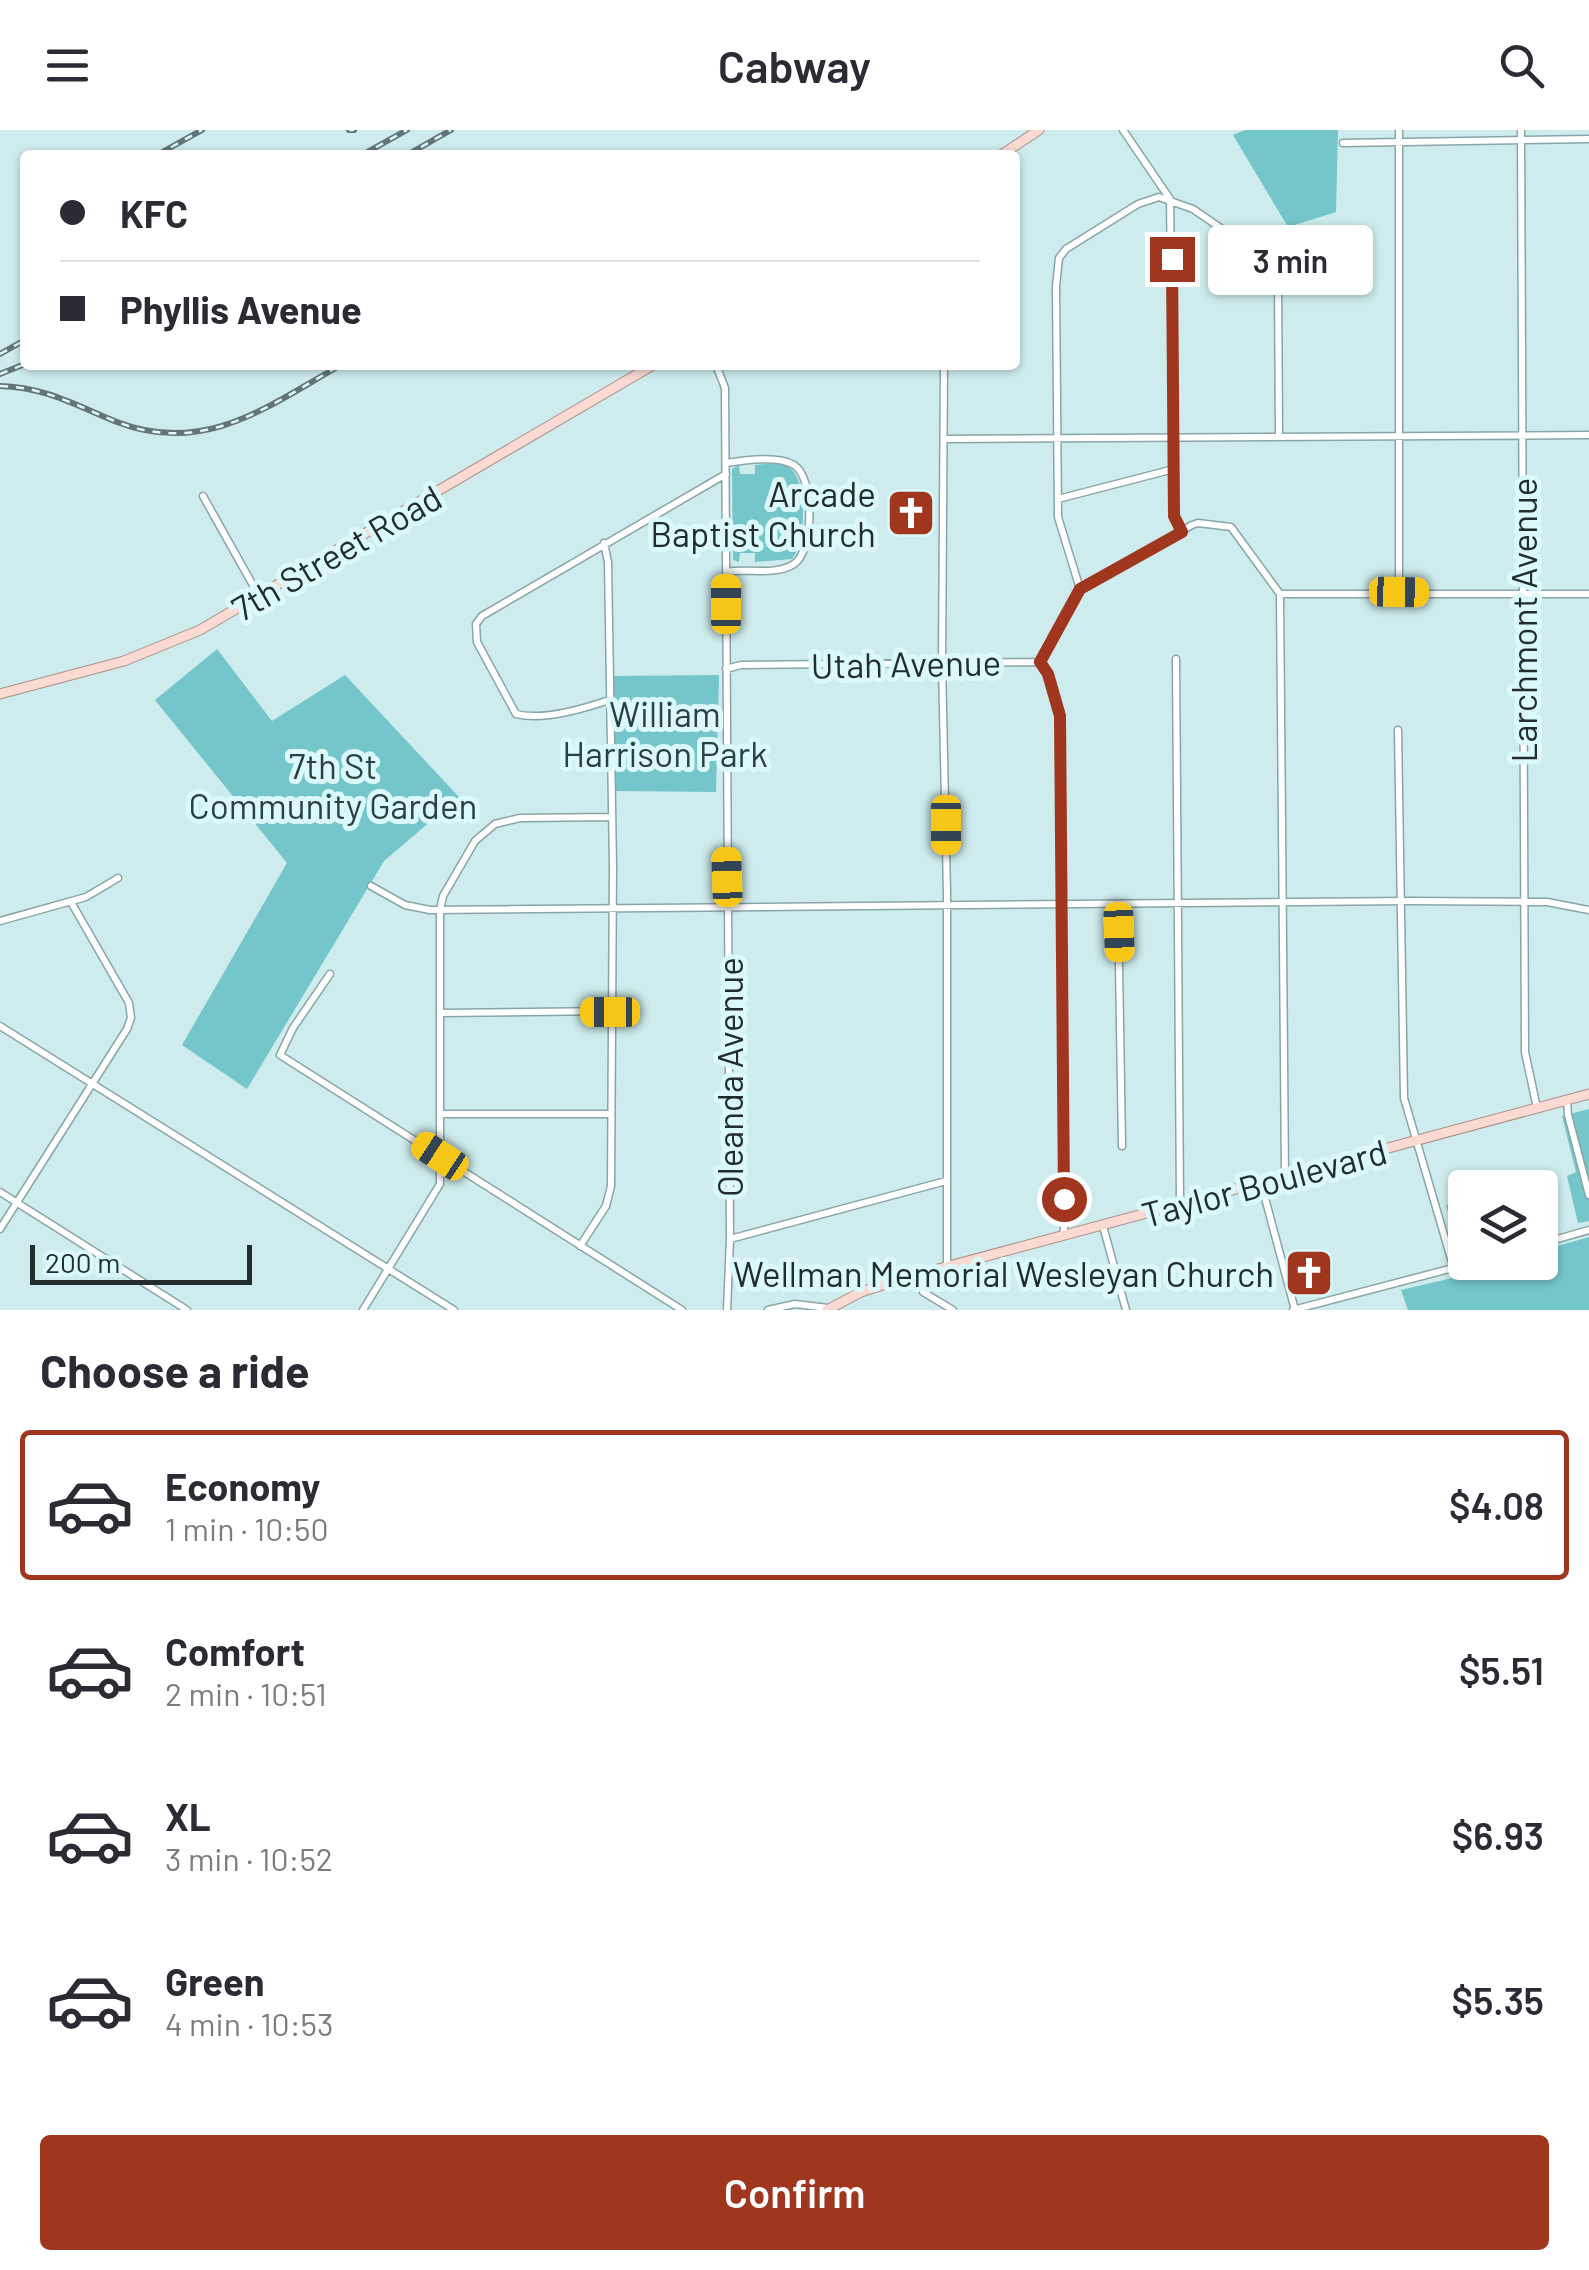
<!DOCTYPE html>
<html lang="en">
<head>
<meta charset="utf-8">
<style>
	body { margin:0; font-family:Barlow,sans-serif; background:#f2f2f3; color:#2b2b33; height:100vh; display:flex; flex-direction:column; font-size:38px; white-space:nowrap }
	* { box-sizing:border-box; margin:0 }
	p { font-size:32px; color:#7c7c81 }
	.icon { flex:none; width:55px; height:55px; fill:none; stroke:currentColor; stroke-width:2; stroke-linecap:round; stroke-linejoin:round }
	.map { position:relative; height:1180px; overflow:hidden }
	.details { display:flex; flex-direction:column; background:#fff; flex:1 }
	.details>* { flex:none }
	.top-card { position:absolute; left:20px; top:20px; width:1000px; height:220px; border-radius:10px; box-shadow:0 2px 8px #0004; display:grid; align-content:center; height:220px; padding:0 40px; background:#fff }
	.tools { position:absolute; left:1448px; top:1040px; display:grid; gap:20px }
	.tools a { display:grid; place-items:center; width:110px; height:110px; border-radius:10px; background:#fff; box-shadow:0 2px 8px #0004; font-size:50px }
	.scale { position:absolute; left:30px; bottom:25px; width:222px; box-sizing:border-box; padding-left:10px; border:5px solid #222d2e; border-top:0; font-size:28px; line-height:35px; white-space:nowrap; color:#222d2e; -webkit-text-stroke:8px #dbf9fb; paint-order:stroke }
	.end { position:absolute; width:45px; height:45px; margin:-22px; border:12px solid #9f361d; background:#fff; box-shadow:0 0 0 5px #fff }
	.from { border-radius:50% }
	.bubble { position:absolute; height:70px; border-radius:10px; background:#fff; box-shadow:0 2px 8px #0004; font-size:32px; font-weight:600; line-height:70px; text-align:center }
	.car { position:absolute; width:30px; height:60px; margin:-30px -15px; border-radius:12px; box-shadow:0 0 8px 2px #0007; background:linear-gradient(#f5c518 24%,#345 0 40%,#f5c518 0 76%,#345 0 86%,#f5c518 0) }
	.top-card b { display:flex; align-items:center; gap:35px; height:95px; font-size:38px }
	.top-card b+b { border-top:2px solid #e1e1e2 }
	.top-card i { width:25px; height:25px; background:#2b2b33 }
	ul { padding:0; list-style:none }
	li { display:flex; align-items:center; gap:30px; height:150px; margin:0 20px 15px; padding:0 20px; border:5px solid transparent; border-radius:10px }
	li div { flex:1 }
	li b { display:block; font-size:38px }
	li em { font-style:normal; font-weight:600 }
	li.active { border-color:#9f361d }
	li>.icon { width:90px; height:90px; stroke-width:1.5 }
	h2 { padding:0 40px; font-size:45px; line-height:120px }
	.cta { display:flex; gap:20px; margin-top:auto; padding:20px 40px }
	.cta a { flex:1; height:115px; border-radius:10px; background:#9f361d; color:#fff; font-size:40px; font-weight:600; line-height:115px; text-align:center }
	header { display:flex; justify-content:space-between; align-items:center; height:130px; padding:0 40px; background:#fff; font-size:45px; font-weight:600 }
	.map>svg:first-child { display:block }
</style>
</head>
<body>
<header><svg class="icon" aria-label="menu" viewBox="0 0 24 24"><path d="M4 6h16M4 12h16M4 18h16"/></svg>Cabway<svg class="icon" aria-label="search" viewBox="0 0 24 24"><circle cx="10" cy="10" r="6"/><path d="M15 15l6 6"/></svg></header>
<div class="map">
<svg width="1589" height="1180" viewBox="0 0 1589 1180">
	<rect width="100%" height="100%" fill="#ceeced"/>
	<path fill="#74c6ca" d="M1245 0H1338L1336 82 1288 97 1233 5Z
		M739 335 740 344H755V335C765 334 778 332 788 337 809 348 806 413 792 429L755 432V423H740L739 432 733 430 732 339Z
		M217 519 272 591 345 545 459 667 384 731 247 959 182 915 287 733 155 570Z
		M719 545 716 662 614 661 613 546Z
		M1589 979V1091L1578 1093 1567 1046 1576 1042 1562 986Z
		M1457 1072 1465 1102V1132L1472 1133 1474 1139 1497 1133 1540 1132V1121L1589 1107V1180H1408L1401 1160 1465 1145 1446 1075Z"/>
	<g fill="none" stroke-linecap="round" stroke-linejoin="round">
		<g stroke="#89a5a7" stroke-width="9">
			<path id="minor" d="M1123 0 1170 69 1174 386 1182 401
				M1399 0V462
				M1521 0 1525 922 1537 978
				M1343 13 1589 9
				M716 235 725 258 730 1109 727 1180
				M944 235 942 534 947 763V1136
				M944 309 1589 305
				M203 366 259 466
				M1058 369 1174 339
				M726 442C746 438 776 446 794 434 814 421 815 348 794 335 778 325 744 330 726 333
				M1080 459 1058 387 1056 156 1059 128 1066 119 1138 74 1159 67 1193 79 1267 130 1278 149 1279 306
				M1280 464 1285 1046
				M1176 529 1180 1073
				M1041 532 1080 459 1192 395 1198 393 1231 397 1280 464H1589
				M1041 532 1048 544 1059 587 1064 1105
				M726 539 741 535 1041 532
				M609 570C583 579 543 591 516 584L477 512 476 494 482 486 726 344
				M1398 600 1404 968 1454 1139
				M371 756 405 775 430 780 1409 771 1547 772 1589 780
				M1118 774 1122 1016
				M0 791 86 767 118 748
				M330 844 293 898 280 925 682 1180
				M441 883 611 881
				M0 896 454 1180
				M1567 970 1568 985 1589 1065
				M441 984H611
				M1261 1053 1295 1180
				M0 1062 187 1180
				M1103 1096 1126 1180
				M0 1099 127 899 131 888 129 873 71 772
				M730 1109 946 1051
				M1540 1114 1589 1100
				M580 1116 606 1076 611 1056 613 737 608 432 604 413
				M918 1144 923 1162 953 1180
				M363 1180 440 1054V780L443 766 475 711 495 694 520 688 611 687
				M768 1180 795 1174 828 1178
				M1293 1180 1476 1132"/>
		</g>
		<g stroke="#ac8e86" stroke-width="11">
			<path id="primary" d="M1001 25 1039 0
				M0 564 124 531 200 500 653 235
				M827 1180 861 1162 901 1149 1589 964"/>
		</g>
		<use href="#minor" stroke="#fff" stroke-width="6"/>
		<use href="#primary" stroke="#fadad3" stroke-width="9"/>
		<g stroke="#637576" stroke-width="6">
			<path id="rail" d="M349 0H354
				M157 25 202 0
				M362 25 407 0
				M407 25 451 0
				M0 224 25 210
				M0 244 25 234
				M0 256C45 257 77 276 117 292 205 326 268 276 341 235"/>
		</g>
		<use href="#rail" stroke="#dbf9fb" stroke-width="2.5" stroke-dasharray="8" stroke-linecap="butt"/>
	</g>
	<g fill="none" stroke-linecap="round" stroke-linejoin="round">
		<path stroke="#9f361d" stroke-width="12" d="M1064 1069 1060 586 1048 544 1040 532 1080 459 1182 402 1174 386 1172 129"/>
	</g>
	<defs>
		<g id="church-square" transform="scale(2.5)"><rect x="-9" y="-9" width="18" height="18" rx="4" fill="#9f361d" stroke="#dbf9fb"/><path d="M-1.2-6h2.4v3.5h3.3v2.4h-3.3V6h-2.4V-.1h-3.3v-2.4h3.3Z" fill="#fff"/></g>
	</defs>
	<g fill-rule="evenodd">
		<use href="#church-square" x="911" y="383"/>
		<use href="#church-square" x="1309" y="1143"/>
	</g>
	<g text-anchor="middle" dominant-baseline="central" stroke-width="10" stroke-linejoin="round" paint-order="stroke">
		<g font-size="35" fill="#222d2e" stroke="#dbf9fb" text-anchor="end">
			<text x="876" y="363">Arcade<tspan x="876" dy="40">Baptist Church</tspan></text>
			<text x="1274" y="1143">Wellman Memorial Wesleyan Church</text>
		</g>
		<g font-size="35" fill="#222d2e" stroke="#dbf9fb">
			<text transform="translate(336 422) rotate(-30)">7th Street Road</text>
			<text transform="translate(1523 490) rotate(-90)">Larchmont Avenue</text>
			<text transform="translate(906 533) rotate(-1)">Utah Avenue</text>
			<text transform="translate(729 947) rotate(-90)">Oleanda Avenue</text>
			<text transform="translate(1264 1052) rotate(-15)">Taylor Boulevard</text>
		</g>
		<g font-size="35" fill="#284244" stroke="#dbf9fb">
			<text x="665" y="583">William<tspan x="665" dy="40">Harrison Park</tspan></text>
			<text x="333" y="635">7th St<tspan x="333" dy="40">Community Garden</tspan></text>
		</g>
	</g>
</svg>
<div class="tools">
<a><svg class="icon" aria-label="layers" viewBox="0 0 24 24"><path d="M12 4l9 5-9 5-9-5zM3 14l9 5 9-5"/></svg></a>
</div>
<div class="scale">200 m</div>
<i class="end from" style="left:1064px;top:1069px"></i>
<i class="end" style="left:1172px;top:129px"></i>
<div class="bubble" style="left:1208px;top:95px;width:165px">3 min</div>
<i class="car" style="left:1399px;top:462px;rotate:91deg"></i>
<i class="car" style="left:726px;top:474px;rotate:0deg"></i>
<i class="car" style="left:946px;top:695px;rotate:180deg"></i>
<i class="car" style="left:727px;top:747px;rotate:358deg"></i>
<i class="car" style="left:1119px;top:802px;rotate:178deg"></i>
<i class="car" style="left:610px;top:882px;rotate:270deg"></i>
<i class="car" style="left:440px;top:1026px;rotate:303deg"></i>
<div class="top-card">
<b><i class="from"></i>KFC</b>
<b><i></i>Phyllis Avenue</b>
</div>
</div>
<section class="details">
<h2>Choose a ride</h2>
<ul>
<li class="active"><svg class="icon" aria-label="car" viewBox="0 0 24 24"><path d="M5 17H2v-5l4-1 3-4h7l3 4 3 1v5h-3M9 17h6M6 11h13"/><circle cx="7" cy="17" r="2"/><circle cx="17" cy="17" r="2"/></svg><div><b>Economy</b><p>1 min · 10:50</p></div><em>$4.08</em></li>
<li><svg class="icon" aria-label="car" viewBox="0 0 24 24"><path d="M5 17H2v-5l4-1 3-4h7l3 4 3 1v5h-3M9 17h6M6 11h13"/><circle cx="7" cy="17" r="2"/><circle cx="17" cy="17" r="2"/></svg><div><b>Comfort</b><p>2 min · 10:51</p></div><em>$5.51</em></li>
<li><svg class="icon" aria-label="car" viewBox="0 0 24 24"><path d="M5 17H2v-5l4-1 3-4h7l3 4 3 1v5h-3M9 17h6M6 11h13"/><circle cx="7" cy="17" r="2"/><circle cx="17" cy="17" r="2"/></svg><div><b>XL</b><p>3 min · 10:52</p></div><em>$6.93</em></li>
<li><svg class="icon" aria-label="car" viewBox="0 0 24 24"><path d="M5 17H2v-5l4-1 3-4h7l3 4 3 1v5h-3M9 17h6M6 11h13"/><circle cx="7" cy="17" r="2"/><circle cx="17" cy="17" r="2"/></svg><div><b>Green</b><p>4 min · 10:53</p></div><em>$5.35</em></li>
</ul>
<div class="cta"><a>Confirm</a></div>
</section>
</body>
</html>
